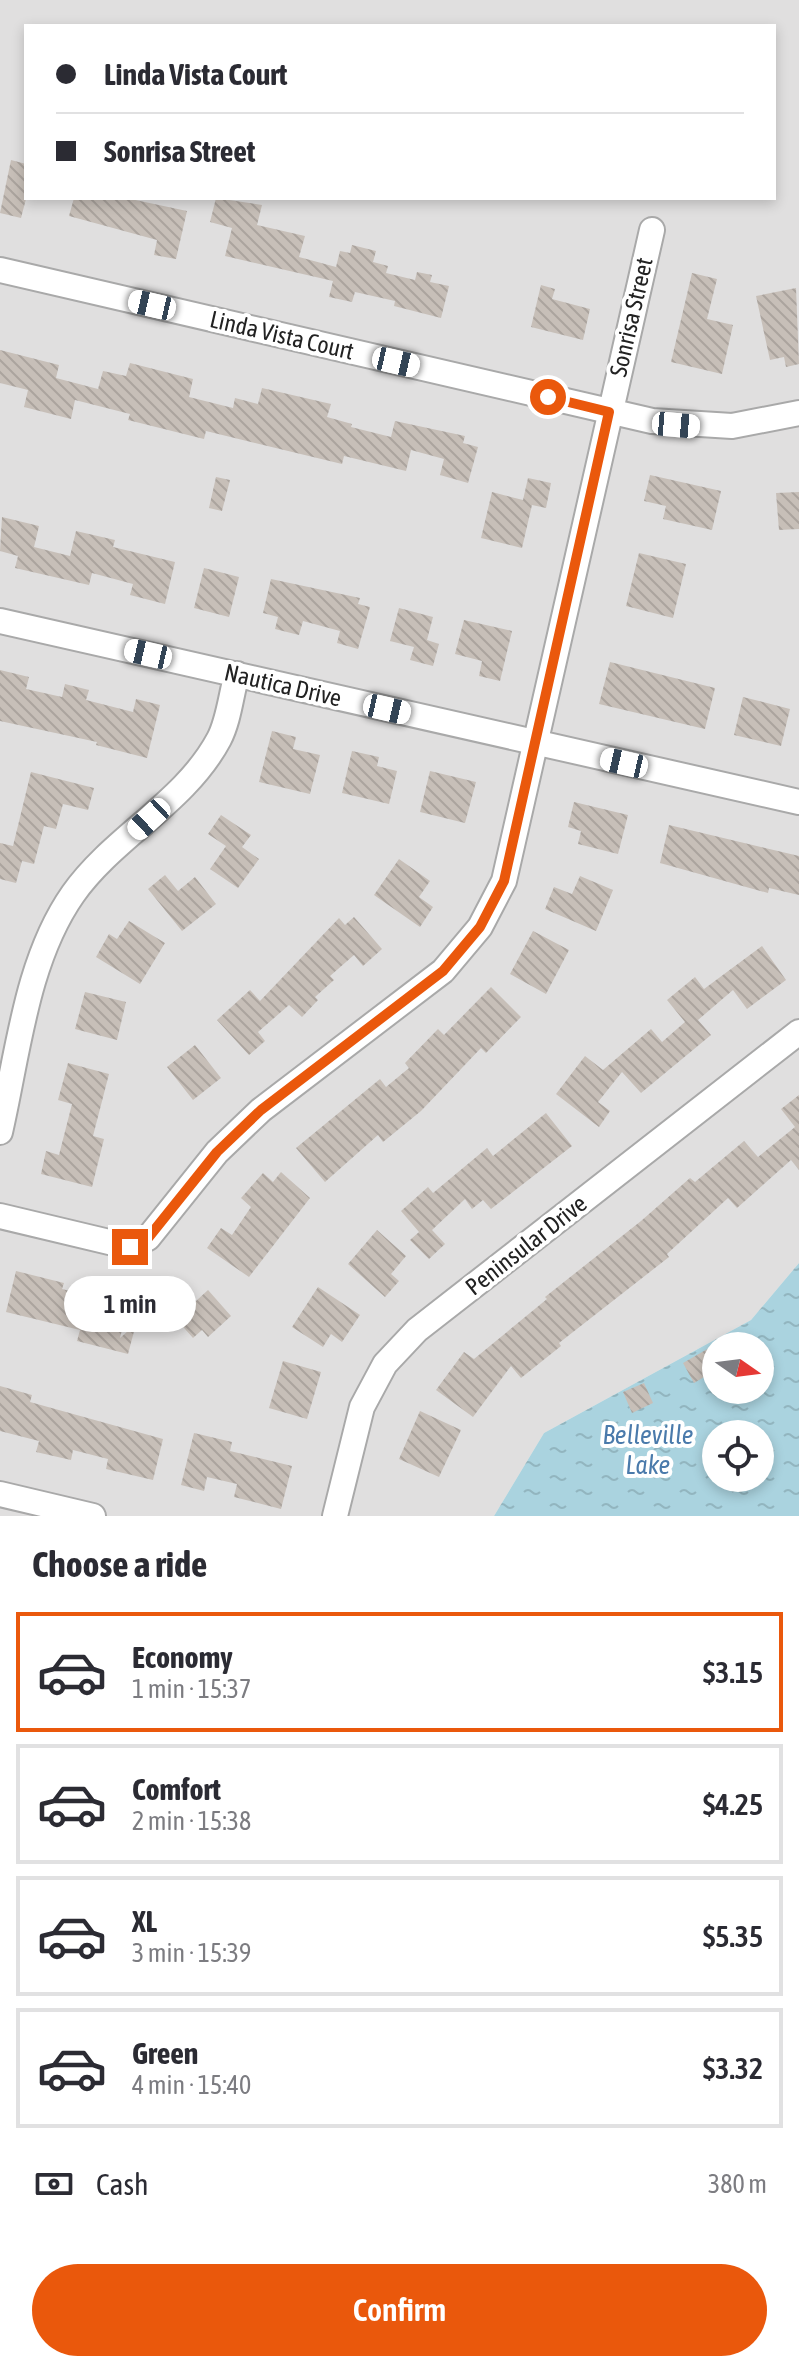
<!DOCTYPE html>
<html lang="en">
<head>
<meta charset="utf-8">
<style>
	body { margin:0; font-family:"Asap Condensed",sans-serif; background:#f7f7f7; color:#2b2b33; height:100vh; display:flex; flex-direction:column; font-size:30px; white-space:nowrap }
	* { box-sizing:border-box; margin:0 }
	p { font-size:26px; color:#7c7c81 }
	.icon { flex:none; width:44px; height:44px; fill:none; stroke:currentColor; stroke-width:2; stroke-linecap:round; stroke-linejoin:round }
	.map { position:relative; height:1516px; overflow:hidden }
	.drawer { display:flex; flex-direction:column; background:#fff; flex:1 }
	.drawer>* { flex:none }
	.top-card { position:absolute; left:24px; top:24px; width:752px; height:176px; border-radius:0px; box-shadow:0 4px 12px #0003; display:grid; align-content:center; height:176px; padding:0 32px; background:#fff }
	.needle { width:52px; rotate:104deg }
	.tools { position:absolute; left:702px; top:1332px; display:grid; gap:16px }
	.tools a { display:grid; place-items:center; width:72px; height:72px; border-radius:50%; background:#fff; box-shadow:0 4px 12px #0003; font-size:40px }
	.end { position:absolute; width:36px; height:36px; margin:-18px; border:10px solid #ea580c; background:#fff; box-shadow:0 0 0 4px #fff }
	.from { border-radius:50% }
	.bubble { position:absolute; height:56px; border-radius:28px; background:#fff; box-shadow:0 4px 12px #0003; font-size:26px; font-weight:600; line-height:56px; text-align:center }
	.car { position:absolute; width:24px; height:48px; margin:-24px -12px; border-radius:10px; box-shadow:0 0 6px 2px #0007; background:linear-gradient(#fff 24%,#345 0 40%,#fff 0 76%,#345 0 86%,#fff 0) }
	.top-card b { display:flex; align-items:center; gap:28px; height:76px; font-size:30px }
	.top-card b+b { border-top:2px solid #e1e1e2 }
	.top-card i { width:20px; height:20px; background:#2b2b33 }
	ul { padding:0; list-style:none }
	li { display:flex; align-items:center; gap:24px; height:120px; margin:0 16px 12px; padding:0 16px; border:4px solid #e1e1e2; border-radius:0px }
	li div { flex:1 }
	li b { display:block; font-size:30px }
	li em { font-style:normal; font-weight:600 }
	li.on { border-color:#ea580c }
	li>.icon { width:72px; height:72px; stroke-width:1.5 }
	h2 { padding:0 32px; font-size:36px; line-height:96px }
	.pay { display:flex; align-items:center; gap:20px; height:88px; padding:0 32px; font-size:30px }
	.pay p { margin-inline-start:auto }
	.action { display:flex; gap:16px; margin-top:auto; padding:16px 32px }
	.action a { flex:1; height:92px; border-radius:48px; background:#ea580c; color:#fff; font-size:32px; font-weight:600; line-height:92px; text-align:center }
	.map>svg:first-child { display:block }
</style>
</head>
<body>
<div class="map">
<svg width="799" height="1516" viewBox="0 0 799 1516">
	<defs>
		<pattern id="water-ripples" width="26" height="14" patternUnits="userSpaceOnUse" patternTransform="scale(2)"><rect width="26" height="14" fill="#aad3df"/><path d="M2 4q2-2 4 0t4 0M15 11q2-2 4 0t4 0" fill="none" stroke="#92b5bf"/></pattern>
		<pattern id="building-back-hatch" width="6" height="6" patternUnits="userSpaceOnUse" patternTransform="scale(2)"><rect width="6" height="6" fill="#c7bfb8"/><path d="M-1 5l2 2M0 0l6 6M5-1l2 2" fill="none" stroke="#aba49e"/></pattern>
	</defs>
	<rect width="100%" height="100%" fill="#f2efe9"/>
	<path fill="#e0dfdf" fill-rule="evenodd" d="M0 0H799V1263L751 1320 544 1433 494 1516H0ZM26 26H774V198H26Z"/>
	<path fill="url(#water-ripples)" fill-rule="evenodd" d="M799 1263V1516H494L544 1433 751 1320ZM716 1346H760V1390H716ZM716 1434H760V1478H716Z"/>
	<path fill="url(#building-back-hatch)" d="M11 160 26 164V199L21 218 0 213Z
		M74 198H126L187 211 176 259 154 255 157 240 69 216Z
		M216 198 262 205 257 225 305 236 299 257 336 267 340 251 350 253 352 245 376 251 373 262 388 266 386 273 415 280 417 272 432 275 430 282 449 286 441 318 394 306 395 301 355 292 352 302 329 297 333 281 225 256 232 228 210 222Z
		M692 273 717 279 707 319 733 325 722 374 671 362Z
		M541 285 555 289 552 299 590 309 583 340 531 327Z
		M796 288 799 364 786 367 784 357 770 360 756 296Z
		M0 350 59 365 56 378 98 389 103 371 126 376 130 363 193 379 189 397 233 408 235 398 258 404 262 388 331 404 327 417 352 424 351 427 391 437 395 421 465 436 463 443 478 447 468 483 440 475 444 459 411 450 406 471 344 456 342 464 206 431 204 439 128 420 130 414 75 400 71 419 24 407 28 390 0 383Z
		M650 475 721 491 712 530 663 519 666 506 644 501Z
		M216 477 230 480 222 511 209 508Z
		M528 478 551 483 546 508 532 505 522 548 481 538 492 492 523 500Z
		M799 492V529L779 530 776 493Z
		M2 517 39 526 34 547 70 556 76 531 115 540 113 547 175 562 165 604 130 595 133 584 92 573 89 585 15 568 18 556 0 551Z
		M639 553 686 564 673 618 626 606Z
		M204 568 239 577 229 617 194 608Z
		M271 579 360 598 358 604 370 607 358 649 337 643 340 631 303 621 299 635 275 629 278 617 263 613Z
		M399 608 433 617 427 640 439 644 433 666 410 660 414 647 390 641Z
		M464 620 512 631 500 681 479 676 482 661 455 654Z
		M610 662 715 688 705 729 599 704Z
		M0 670 29 677 26 689 62 697 65 684 89 690 86 700 133 712 136 699 160 705 147 758 96 745 97 742 0 721Z
		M743 697 790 709 781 746 734 735Z
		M272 731 296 737 293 749 320 755 310 794 259 782Z
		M352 751 379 757 377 766 397 771 389 804 342 793Z
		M430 771 476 782 465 823 420 812Z
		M31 772 94 788 88 810 63 804 56 829 44 826 34 864 22 861 16 883 0 879V843L13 846Z
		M574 802 628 815 618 854 578 844 581 831 568 827Z
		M221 815 251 835 242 847 259 859 238 888 210 869 226 846 208 834Z
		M669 825 799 856V895L769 888 768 893 660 863Z
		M399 859 430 881 419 897 433 907 420 927 374 895Z
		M165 875 178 891 195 877 216 904 182 931 148 889Z
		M580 876 613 890 596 931 545 909 554 887 572 894Z
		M354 917 382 949 363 966 354 955 330 976 334 980 315 997 318 1000 302 1017 289 1005 258 1032 265 1041 249 1055 217 1020 250 990 260 1001 339 918 345 925Z
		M129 921 165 943 140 984 96 957 109 934 117 939Z
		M533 931 569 950 546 994 510 974Z
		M762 946 786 980 747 1009 733 990 698 1020 711 1035 641 1093 622 1072 598 1102 610 1111 599 1127 556 1094 585 1056 603 1070 651 1029 662 1042 685 1022 667 1000 695 977 704 989Z
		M491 987 521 1017 486 1053 481 1048 421 1111 383 1142 378 1135 325 1182 296 1148 380 1079 386 1087 409 1068 405 1063 438 1029 444 1035Z
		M85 992 126 1002 117 1040 75 1029Z
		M195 1045 221 1078 193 1100 167 1067Z
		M68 1063 109 1074 93 1136 104 1139 92 1187 41 1174 46 1151 59 1155 72 1104 58 1100Z
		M799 1095V1170L791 1160 737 1208 728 1198 667 1254 669 1257 559 1343 561 1346 521 1378 511 1366 473 1417 436 1390 464 1352 474 1359 547 1299 545 1297 641 1221 690 1178 695 1182 744 1141 758 1157 795 1127 781 1109Z
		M546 1113 572 1146 491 1209 483 1200 472 1209 465 1199 432 1230 445 1244 429 1259 410 1240 419 1232 401 1211 428 1187 433 1193 487 1148 493 1156Z
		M281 1172 310 1198 249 1277 207 1248 221 1228 232 1235 251 1207 241 1198 263 1173 273 1182Z
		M377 1230 406 1256 391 1274 399 1281 385 1297 348 1264Z
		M16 1271 64 1283 62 1289 128 1306 120 1338 136 1324 128 1354 77 1341 80 1330 6 1312Z
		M181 1284 196 1301 208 1290 231 1316 208 1337 202 1330 193 1338 161 1302Z
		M318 1287 360 1315 342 1342 331 1334 323 1347 292 1327Z
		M716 1344V1370L694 1383 683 1363Z
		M283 1361 321 1372 307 1419 269 1408Z
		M644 1383 653 1403 632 1413 623 1392Z
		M0 1386 32 1395 30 1402 163 1439 153 1480 106 1469 108 1459 73 1450 71 1460 36 1452 39 1441 0 1431Z
		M420 1411 461 1430 439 1477 399 1459Z
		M194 1433 232 1442 230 1451 292 1466 281 1509 234 1497 237 1484 207 1477 204 1491 181 1485Z"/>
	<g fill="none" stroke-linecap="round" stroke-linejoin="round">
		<g stroke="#a9a9a9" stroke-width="28">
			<path id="minor" d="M0 270 652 421 732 426 799 413
				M0 621 799 802
				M0 1132C18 1054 26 961 73 894 114 836 185 803 219 739 229 720 231 694 237 674
				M0 1216 130 1247 148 1238 217 1152 261 1110 443 971 480 927 504 881 652 230
				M0 1494 93 1516
				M335 1516 362 1407 385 1364 417 1330 799 1032"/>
		</g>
		<use href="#minor" stroke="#fff" stroke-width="24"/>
	</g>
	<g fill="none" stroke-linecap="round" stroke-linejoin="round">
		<path stroke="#ea580c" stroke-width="10" d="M130 1247 148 1238 217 1152 261 1110 443 971 480 927 504 881 609 412 548 397"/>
	</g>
	<g text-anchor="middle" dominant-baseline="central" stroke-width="8" stroke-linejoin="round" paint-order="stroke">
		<g font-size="24" fill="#222" stroke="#fff">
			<text transform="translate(631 317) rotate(-77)">Sonrisa Street</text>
			<text transform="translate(282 335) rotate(13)">Linda Vista Court</text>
			<text transform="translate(283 685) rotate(13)">Nautica Drive</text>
			<text transform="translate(526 1245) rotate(-38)">Peninsular Drive</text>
		</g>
		<g font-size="26" font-style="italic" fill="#4a7aab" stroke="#fff">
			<text x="648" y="1435">Belleville<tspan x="648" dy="30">Lake</tspan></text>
		</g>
	</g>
</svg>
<div class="tools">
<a><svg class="needle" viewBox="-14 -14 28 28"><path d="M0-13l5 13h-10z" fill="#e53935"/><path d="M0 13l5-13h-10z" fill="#7c7c81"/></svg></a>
<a><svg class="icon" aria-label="locate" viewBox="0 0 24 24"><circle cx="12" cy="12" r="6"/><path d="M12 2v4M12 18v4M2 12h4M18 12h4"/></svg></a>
</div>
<i class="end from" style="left:548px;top:397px"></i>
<i class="end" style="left:130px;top:1247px"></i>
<div class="bubble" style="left:64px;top:1276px;width:132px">1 min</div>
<i class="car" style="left:152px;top:305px;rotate:283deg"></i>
<i class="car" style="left:396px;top:362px;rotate:103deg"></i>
<i class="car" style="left:676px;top:425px;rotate:95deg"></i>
<i class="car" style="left:148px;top:654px;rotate:283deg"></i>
<i class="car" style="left:387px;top:709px;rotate:103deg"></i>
<i class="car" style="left:624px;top:763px;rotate:283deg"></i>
<i class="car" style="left:149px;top:819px;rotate:227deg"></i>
<div class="top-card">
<b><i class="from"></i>Linda Vista Court</b>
<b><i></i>Sonrisa Street</b>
</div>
</div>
<section class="drawer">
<h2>Choose a ride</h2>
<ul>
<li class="on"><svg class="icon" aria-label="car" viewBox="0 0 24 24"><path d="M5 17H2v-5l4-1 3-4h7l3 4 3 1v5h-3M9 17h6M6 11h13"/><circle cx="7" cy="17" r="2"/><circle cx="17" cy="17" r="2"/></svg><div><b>Economy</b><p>1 min · 15:37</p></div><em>$3.15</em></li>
<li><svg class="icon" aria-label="car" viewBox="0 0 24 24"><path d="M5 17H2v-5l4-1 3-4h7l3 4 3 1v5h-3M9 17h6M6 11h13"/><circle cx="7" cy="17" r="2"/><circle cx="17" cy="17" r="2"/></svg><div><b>Comfort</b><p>2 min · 15:38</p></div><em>$4.25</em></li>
<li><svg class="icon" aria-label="car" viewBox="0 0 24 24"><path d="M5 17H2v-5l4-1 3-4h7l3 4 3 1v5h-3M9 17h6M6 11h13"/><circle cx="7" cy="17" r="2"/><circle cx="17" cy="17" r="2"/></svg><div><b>XL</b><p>3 min · 15:39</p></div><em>$5.35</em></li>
<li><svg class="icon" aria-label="car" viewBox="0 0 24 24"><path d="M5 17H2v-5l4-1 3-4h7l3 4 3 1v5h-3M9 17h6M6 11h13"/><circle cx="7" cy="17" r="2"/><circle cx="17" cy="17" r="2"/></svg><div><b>Green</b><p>4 min · 15:40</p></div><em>$3.32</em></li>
</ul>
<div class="pay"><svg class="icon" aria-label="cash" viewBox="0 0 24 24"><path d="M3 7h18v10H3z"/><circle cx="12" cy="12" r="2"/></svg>Cash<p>380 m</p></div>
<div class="action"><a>Confirm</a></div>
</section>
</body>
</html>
